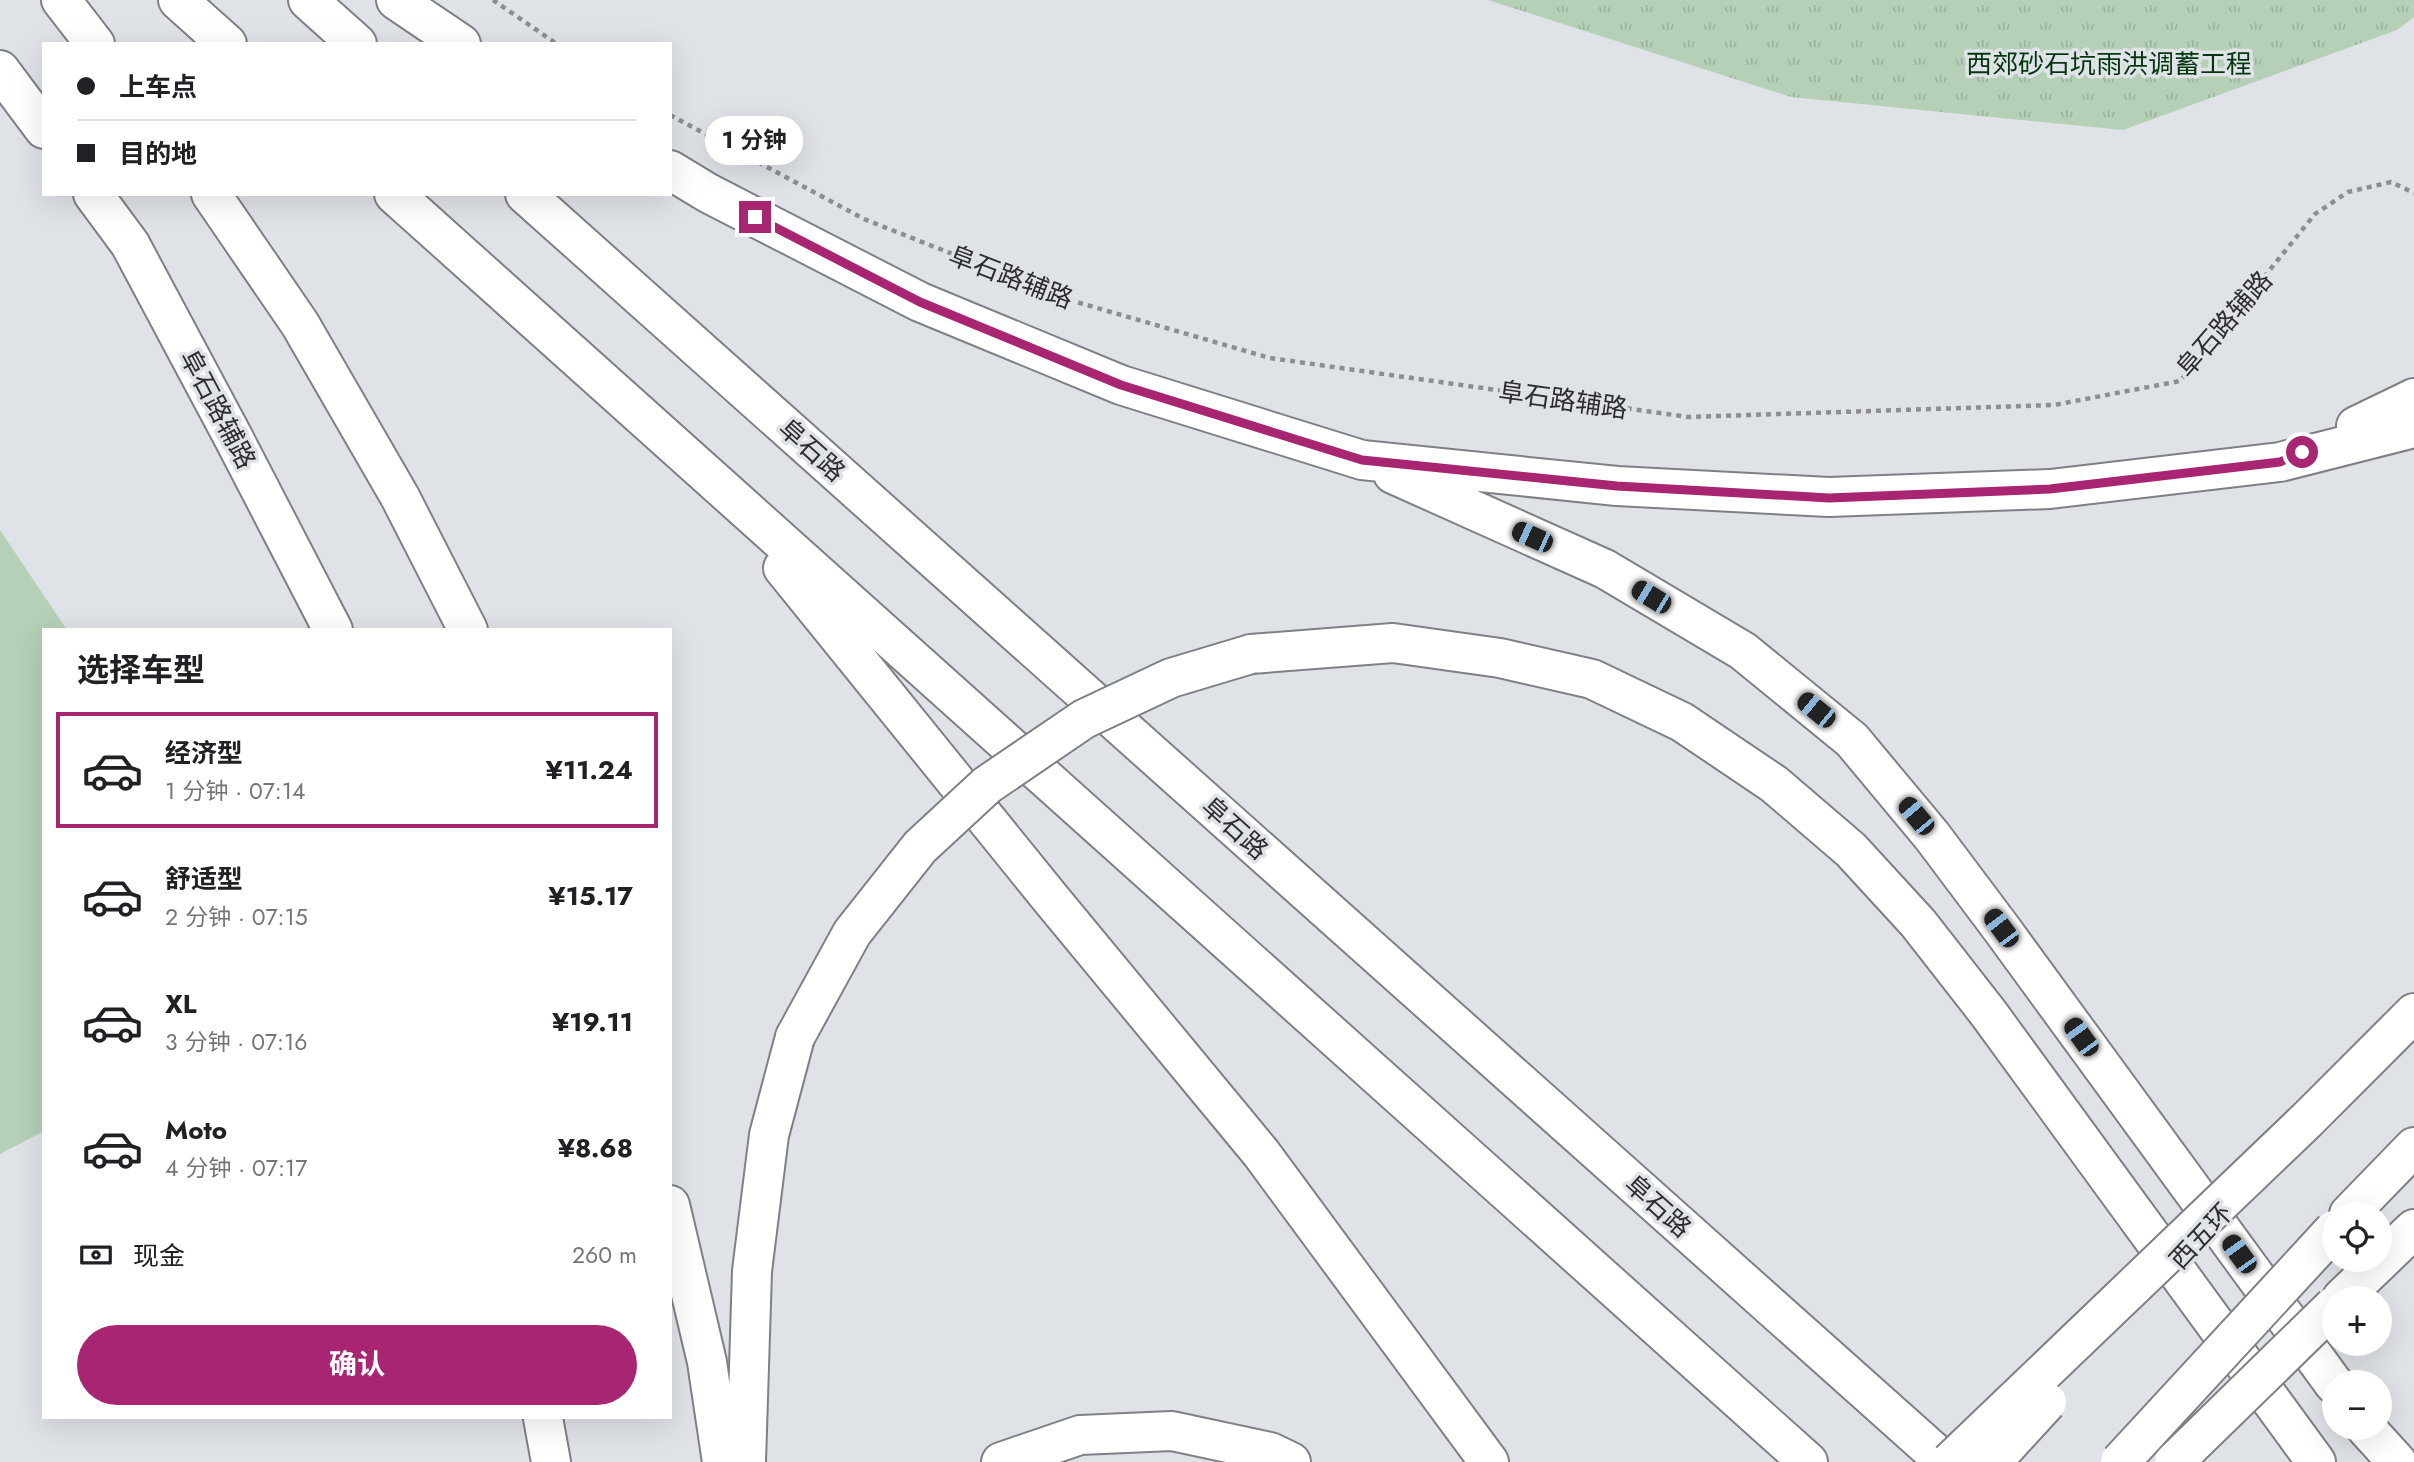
<!DOCTYPE html>
<html lang="zh">
<head>
<meta charset="utf-8">
<style>
	body { margin:0; font-family:Jost,"Noto Sans SC",sans-serif; background:#f2f2f2; color:#202124; height:100vh; display:flex; flex-direction:column; font-size:26px; white-space:nowrap }
	* { box-sizing:border-box; margin:0 }
	p { font-size:23px; color:#757577 }
	.icon { flex:none; width:38px; height:38px; fill:none; stroke:currentColor; stroke-width:2; stroke-linecap:round; stroke-linejoin:round }
	.map { position:relative; flex:1; overflow:hidden }
	.sheet { position:absolute; left:42px; top:628px; width:630px; height:791px; display:flex; flex-direction:column; background:#fff; border-radius:0px; box-shadow:0 7px 28px #0002 }
	.sheet>* { flex:none }
	.banner { position:absolute; left:42px; top:42px; width:630px; height:154px; border-radius:0px; box-shadow:0 7px 28px #0002; display:grid; align-content:center; height:154px; padding:0 35px; background:#fff }
	.buttons { position:absolute; left:2322px; top:1202px; display:grid; gap:14px }
	.buttons a { display:grid; place-items:center; width:70px; height:70px; border-radius:50%; background:#fff; box-shadow:0 7px 28px #0002; font-size:35px }
	.end { position:absolute; width:32px; height:32px; margin:-16px; border:9px solid #a82572; background:#fff; box-shadow:0 0 0 4px #fff }
	.from { border-radius:50% }
	.bubble { position:absolute; height:49px; border-radius:24px; background:#fff; box-shadow:0 7px 28px #0002; font-size:23px; font-weight:700; line-height:49px; text-align:center }
	.car { position:absolute; width:21px; height:42px; margin:-21px -10px; border-radius:9px; box-shadow:0 0 5px 2px #0007; background:linear-gradient(#222 24%,#8ab4d8 0 40%,#222 0 76%,#8ab4d8 0 86%,#222 0) }
	.banner b { display:flex; align-items:center; gap:24px; height:66px; font-size:26px }
	.banner b+b { border-top:2px solid #e0e0e0 }
	.banner i { width:18px; height:18px; background:#202124 }
	ul { padding:0; list-style:none }
	li { display:flex; align-items:center; gap:21px; height:116px; margin:0 14px 10px; padding:0 21px; border:4px solid transparent; border-radius:0px }
	li div { flex:1 }
	li b { display:block; font-size:26px }
	li em { font-style:normal; font-weight:700 }
	li.selected { border-color:#a82572 }
	li>.icon { width:63px; height:63px; stroke-width:1.5 }
	h2 { padding:0 35px; font-size:32px; line-height:84px }
	.pay { display:flex; align-items:center; gap:18px; height:77px; padding:0 35px; font-size:26px }
	.pay p { margin-inline-start:auto }
	.action { display:flex; gap:14px; margin-top:auto; padding:14px 35px }
	.action a { flex:1; height:80px; border-radius:42px; background:#a82572; color:#fff; font-size:28px; font-weight:700; line-height:80px; text-align:center }
	.map>svg:first-child { display:block }
</style>
</head>
<body>
<div class="map">
<svg width="2414" height="1462" viewBox="0 0 2414 1462">
	<defs>
		<pattern id="park-tufts" width="24" height="20" patternUnits="userSpaceOnUse" patternTransform="scale(1.75)"><rect width="24" height="20" fill="#b5d0b6"/><path d="M3 7l-1-3M5 7V3M7 7l1-3M15 17l-1-3M17 17v-4M19 17l1-3" fill="none" stroke="#9cb39d"/></pattern>
	</defs>
	<rect width="100%" height="100%" fill="#dfe2e7"/>
	<path fill="#b5d0b6" d="M0 530 67 630H44V1131L0 1154Z"/>
	<path fill="url(#park-tufts)" d="M1488 0H2414V17L2397 30 2123 130 1791 97Z"/>
	<g fill="none" stroke-linecap="round" stroke-linejoin="round">
		<g stroke="#7e8085" stroke-width="42">
			<path id="major" d="M0 70 44 129
				M93 194 130 244 233 437 333 630
				M543 1418 551 1462"/>
		</g>
		<g stroke="#7e8085" stroke-width="42">
			<path id="highway" d="M61 0 95 44
				M178 0 227 44
				M308 0 357 44
				M396 0 461 44
				M670 170 708 193 920 302 1121 385 1362 460 1617 486 1829 497 2050 489 2280 462 2414 428
				M211 194 300 324 400 497 468 630
				M394 194 1808 1462
				M525 194 1945 1462
				M2356 426 2414 398
				M1393 474 1605 569 1743 651 1852 740 1932 836 2001 928 2334 1384
				M783 568 1051 899 1261 1153 1489 1462
				M1251 654 1393 643 1500 658 1592 679 1682 722 1774 784 1851 850 1918 923 1989 1014 2316 1462
				M2307 1120 2414 1013
				M670 1205 707 1362 722 1462
				M2349 1214 2414 1147
				M2342 1298 2414 1229
				M2366 1428 2397 1462
				M746 1462 752 1271 769 1135 795 1037
				M1001 1462 1080 1435 1172 1431 1270 1452 1291 1462"/>
		</g>
		<path stroke="#8c8e92" stroke-width="4.5" stroke-dasharray="5 5" stroke-linecap="butt" d="M493 0 557 44
			M670 115 864 219 1066 299 1270 358 1688 417 2054 405 2180 381 2315 214 2348 192 2391 182 2414 193"/>
		<use href="#major" stroke="#fff" stroke-width="38"/>
		<use href="#highway" stroke="#fff" stroke-width="38"/>
		<g stroke="#7e8085" stroke-width="42" stroke-linecap="butt">
			<path id="highway-bridge" d="M795 1037 852 933 920 847 987 785 1084 719 1171 678 1251 654
				M1950 1462 2307 1120
				M1992 1462 2047 1402
				M2120 1462 2334 1230
				M2174 1462 2334 1306"/>
		</g>
		<use href="#highway-bridge" stroke="#fff" stroke-width="38"/>
	</g>
	<g fill="none" stroke-linecap="round" stroke-linejoin="round">
		<path stroke="#a82572" stroke-width="9" d="M755 217 920 302 1121 385 1362 460 1617 486 1829 498 2050 489 2280 462 2302 452"/>
	</g>
	<g text-anchor="middle" dominant-baseline="central" stroke-width="7" stroke-linejoin="round" paint-order="stroke">
		<g font-size="26" fill="#04360e" stroke="#dfe2e7">
			<text x="2109" y="64">西郊砂石坑雨洪调蓄工程</text>
		</g>
		<g font-size="26" fill="#2c2d2f" stroke="#dfe2e7">
			<text transform="translate(1011 277) rotate(21)">阜石路辅路</text>
			<text transform="translate(2224 324) rotate(-49)">阜石路辅路</text>
			<text transform="translate(1563 400) rotate(8)">阜石路辅路</text>
			<text transform="translate(218 409) rotate(62)">阜石路辅路</text>
			<text transform="translate(812 450) rotate(42)">阜石路</text>
			<text transform="translate(1235 828) rotate(42)">阜石路</text>
			<text transform="translate(1658 1206) rotate(42)">阜石路</text>
			<text transform="translate(2201 1236) rotate(-47)">西五环</text>
		</g>
	</g>
</svg>
<div class="buttons">
<a><svg class="icon" aria-label="locate" viewBox="0 0 24 24"><circle cx="12" cy="12" r="6"/><path d="M12 2v4M12 18v4M2 12h4M18 12h4"/></svg></a>
<a>+</a>
<a>−</a>
</div>
<i class="end from" style="left:2302px;top:452px"></i>
<i class="end" style="left:755px;top:217px"></i>
<div class="bubble" style="left:705px;top:116px;width:98px">1 分钟</div>
<i class="car" style="left:1532px;top:537px;rotate:294deg"></i>
<i class="car" style="left:1651px;top:597px;rotate:301deg"></i>
<i class="car" style="left:1816px;top:710px;rotate:309deg"></i>
<i class="car" style="left:1916px;top:816px;rotate:320deg"></i>
<i class="car" style="left:2001px;top:928px;rotate:323deg"></i>
<i class="car" style="left:2081px;top:1037px;rotate:324deg"></i>
<i class="car" style="left:2239px;top:1254px;rotate:324deg"></i>
<div class="banner">
<b><i class="from"></i>上车点</b>
<b><i></i>目的地</b>
</div>
<section class="sheet">
<h2>选择车型</h2>
<ul>
<li class="selected"><svg class="icon" aria-label="car" viewBox="0 0 24 24"><path d="M5 17H2v-5l4-1 3-4h7l3 4 3 1v5h-3M9 17h6M6 11h13"/><circle cx="7" cy="17" r="2"/><circle cx="17" cy="17" r="2"/></svg><div><b>经济型</b><p>1 分钟 · 07:14</p></div><em>¥11.24</em></li>
<li><svg class="icon" aria-label="car" viewBox="0 0 24 24"><path d="M5 17H2v-5l4-1 3-4h7l3 4 3 1v5h-3M9 17h6M6 11h13"/><circle cx="7" cy="17" r="2"/><circle cx="17" cy="17" r="2"/></svg><div><b>舒适型</b><p>2 分钟 · 07:15</p></div><em>¥15.17</em></li>
<li><svg class="icon" aria-label="car" viewBox="0 0 24 24"><path d="M5 17H2v-5l4-1 3-4h7l3 4 3 1v5h-3M9 17h6M6 11h13"/><circle cx="7" cy="17" r="2"/><circle cx="17" cy="17" r="2"/></svg><div><b>XL</b><p>3 分钟 · 07:16</p></div><em>¥19.11</em></li>
<li><svg class="icon" aria-label="car" viewBox="0 0 24 24"><path d="M5 17H2v-5l4-1 3-4h7l3 4 3 1v5h-3M9 17h6M6 11h13"/><circle cx="7" cy="17" r="2"/><circle cx="17" cy="17" r="2"/></svg><div><b>Moto</b><p>4 分钟 · 07:17</p></div><em>¥8.68</em></li>
</ul>
<div class="pay"><svg class="icon" aria-label="cash" viewBox="0 0 24 24"><path d="M3 7h18v10H3z"/><circle cx="12" cy="12" r="2"/></svg>现金<p>260 m</p></div>
<div class="action"><a>确认</a></div>
</section>
</div>
</body>
</html>
